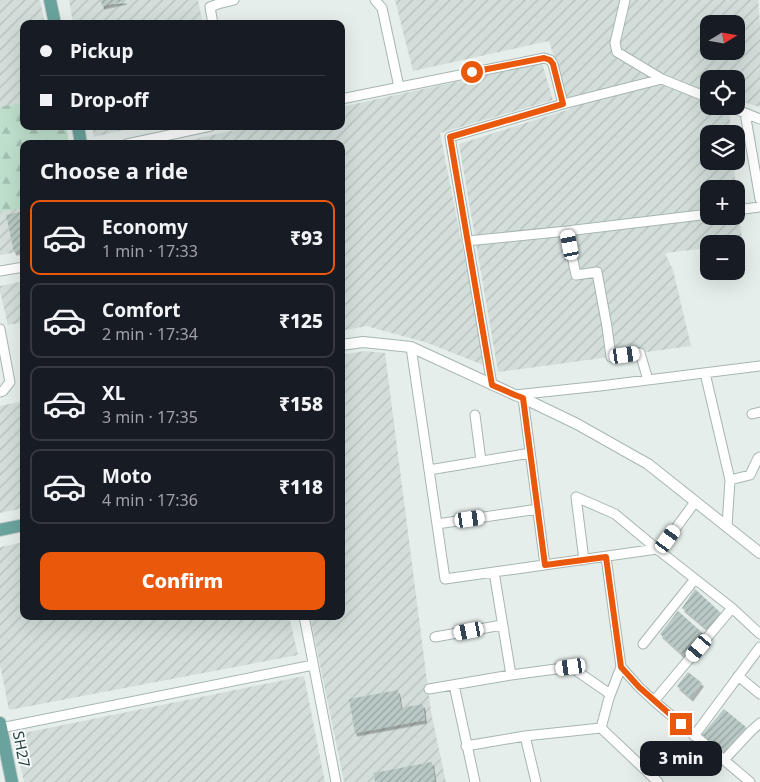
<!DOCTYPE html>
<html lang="en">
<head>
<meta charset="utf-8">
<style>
	body { margin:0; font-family:"Noto Sans",sans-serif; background:#242831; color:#f1f3f6; height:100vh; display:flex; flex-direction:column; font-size:19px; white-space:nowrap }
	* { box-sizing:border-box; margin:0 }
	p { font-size:16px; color:#9ea1a6 }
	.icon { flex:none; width:28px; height:28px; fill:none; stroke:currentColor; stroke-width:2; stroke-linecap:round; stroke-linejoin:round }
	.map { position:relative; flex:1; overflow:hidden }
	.sheet { position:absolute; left:20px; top:140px; width:325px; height:480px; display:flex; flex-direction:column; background:#171b24; border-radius:10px; box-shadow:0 5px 20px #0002 }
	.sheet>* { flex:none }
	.hud { position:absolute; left:20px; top:20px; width:325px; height:110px; border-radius:10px; box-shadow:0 5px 20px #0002; display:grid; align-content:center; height:110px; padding:0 20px; background:#171b24 }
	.needle { width:32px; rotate:79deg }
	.fabs { position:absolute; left:700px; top:15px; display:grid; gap:10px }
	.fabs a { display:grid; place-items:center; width:45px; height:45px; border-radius:10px; background:#171b24; box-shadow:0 5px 20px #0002; font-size:25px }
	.end { position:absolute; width:22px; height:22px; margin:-11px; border:6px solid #ea580c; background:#fff; box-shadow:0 0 0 2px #fff }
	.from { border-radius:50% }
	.bubble { position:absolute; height:35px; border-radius:10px; background:#171b24; box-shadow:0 5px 20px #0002; font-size:16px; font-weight:800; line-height:35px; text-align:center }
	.car { position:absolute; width:15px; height:30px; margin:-15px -8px; border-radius:6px; box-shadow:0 0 4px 1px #0007; background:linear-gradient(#fff 24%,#345 0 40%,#fff 0 76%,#345 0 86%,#fff 0) }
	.hud b { display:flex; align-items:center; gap:18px; height:48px; font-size:19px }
	.hud b+b { border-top:1px solid #363941 }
	.hud i { width:12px; height:12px; background:#f1f3f6 }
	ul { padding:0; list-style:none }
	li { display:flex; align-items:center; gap:15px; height:75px; margin:0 10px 8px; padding:0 10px; border:2px solid #363941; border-radius:10px }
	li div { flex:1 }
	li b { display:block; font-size:19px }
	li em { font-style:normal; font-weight:800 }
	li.selected { border-color:#ea580c }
	li>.icon { width:45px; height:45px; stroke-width:1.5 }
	h2 { padding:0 20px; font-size:22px; line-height:60px }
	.primary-button { display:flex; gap:10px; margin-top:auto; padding:10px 20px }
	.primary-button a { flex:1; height:58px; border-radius:10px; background:#ea580c; color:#fff; font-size:20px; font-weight:800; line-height:58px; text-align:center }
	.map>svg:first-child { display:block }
</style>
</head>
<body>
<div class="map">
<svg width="760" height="782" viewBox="0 0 760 782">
	<defs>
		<pattern id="industrial-furrows" width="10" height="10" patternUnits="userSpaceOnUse" patternTransform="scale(1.25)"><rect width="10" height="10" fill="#d3dedb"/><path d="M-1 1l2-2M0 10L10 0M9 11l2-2" fill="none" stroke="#b5c0bd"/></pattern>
		<pattern id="forest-firs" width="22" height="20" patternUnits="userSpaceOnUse" patternTransform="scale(1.25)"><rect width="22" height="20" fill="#bedfcc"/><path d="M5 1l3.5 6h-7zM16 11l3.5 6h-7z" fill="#a3c0b0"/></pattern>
		<pattern id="building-hatch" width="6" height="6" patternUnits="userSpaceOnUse" patternTransform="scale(1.25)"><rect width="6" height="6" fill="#bac9c5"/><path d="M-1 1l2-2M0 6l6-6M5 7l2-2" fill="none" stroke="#97a5a1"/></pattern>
		<filter id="shadow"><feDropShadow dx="2" dy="3.5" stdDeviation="0" flood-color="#0004"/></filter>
	</defs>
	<rect width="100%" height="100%" fill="#e5eeeb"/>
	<path fill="url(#industrial-furrows)" fill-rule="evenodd" d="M0 0H40L45 24H24V126H66L69 144H24V251L0 255Z
		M69 0H198L203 24H73Z
		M395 0H758L760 24V107L736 100V79H709V106H729L731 134H709V161H733L741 232 744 245H736V244H709V248L665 253 673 270 691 346 498 372 459 144 570 109 549 41 413 71ZM709 24H736V51H709ZM709 189H736V216H709Z
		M542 63 553 100 440 133 486 366 425 342 366 326 341 331V144H173L253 126H341V107Z
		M92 126H141L94 137Z
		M24 281V322L8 325 0 291V286Z
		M364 351 385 353 431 712 446 782H344L310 616H341V355Z
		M24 401V508L0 513V406Z
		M24 542V616H289L298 655 9 710 0 665V547Z
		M304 676 325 782H24L14 735Z"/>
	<path fill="url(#forest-firs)" d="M24 103V126H66L69 144H24V208L0 212V107Z"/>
	<path fill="url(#building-hatch)" filter="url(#shadow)" d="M101 0H125V1L102 6Z
		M20 212 24 232V250L14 252 6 215Z
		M695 589 721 613 707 629 682 608Z
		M678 611 705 635 685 657 660 634Z
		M688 672 702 683 691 698 677 686Z
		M398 690 401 708 423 704 425 720 355 733 349 699Z
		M724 709 746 727 721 757 701 736Z
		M432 762 435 782H375L374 773Z"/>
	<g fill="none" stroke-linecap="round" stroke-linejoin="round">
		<g stroke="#a7b6b3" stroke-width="11">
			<path id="minor" d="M375 0 382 8 399 87
				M625 0 615 43 617 52 662 79 709 98
				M213 24 210 7 218 4 234 0
				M341 99 544 58 550 60 553 64 563 104
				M728 106 760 119
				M745 113 760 199
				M127 144 211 126
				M736 210 760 207
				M567 231 709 214
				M467 241 567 231 576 275 597 272 607 327 611 357 640 353 648 380
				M0 271 24 267
				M0 329 10 382 3 391 0 392
				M411 347 445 579 657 549
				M705 373 730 480 727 526
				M492 385 450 137 563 104 662 79
				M515 395 600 386 760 366
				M523 398 545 565
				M752 414 760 412
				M475 415 481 461
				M429 470 530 453
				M730 480 750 475 758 458 760 457
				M576 497 615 514 657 549 732 608 760 634
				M576 497 584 560
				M437 524 538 509
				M659 551 695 502
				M606 557 621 667 639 687 654 701 750 782
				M494 572 511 675 571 667 610 694
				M304 616 336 782
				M435 637 502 625
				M643 644 695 579
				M738 676 760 694
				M454 685 475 782
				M429 689 511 675
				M654 701 732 608
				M1 728 313 665
				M601 728 609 698 621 667
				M525 736 536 782
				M694 736 760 647
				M466 746 525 736 601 728 658 782
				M724 760 750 732 760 723"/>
		</g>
		<g stroke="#a7b6b3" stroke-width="12">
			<path id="tertiary" d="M341 345 363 342 411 347 515 395 523 398 577 424 648 464 760 553"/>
		</g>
		<g stroke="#c2cac9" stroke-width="14">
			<path id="primary" d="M50 0 55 24
				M78 126 81 144
				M0 530 24 525
				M0 723 12 782"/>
		</g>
		<use href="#minor" stroke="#fff" stroke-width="9"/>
		<use href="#tertiary" stroke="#fff" stroke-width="10"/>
		<use href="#primary" stroke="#6aa39d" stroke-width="12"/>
	</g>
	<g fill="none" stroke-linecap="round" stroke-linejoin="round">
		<path stroke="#ea580c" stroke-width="6" d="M472 72 544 58 550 60 553 64 563 104 450 137 492 385 515 395 523 398 545 565 606 557 621 667 639 687 681 724"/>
	</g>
	<g text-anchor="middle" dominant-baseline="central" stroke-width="4" stroke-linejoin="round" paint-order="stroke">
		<g font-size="15" fill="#24403d" stroke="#f6faf9">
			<text transform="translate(22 749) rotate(79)">SH27</text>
		</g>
	</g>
</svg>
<div class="fabs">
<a><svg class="needle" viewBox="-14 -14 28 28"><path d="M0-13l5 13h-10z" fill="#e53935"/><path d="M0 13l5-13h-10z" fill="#9ea1a6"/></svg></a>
<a><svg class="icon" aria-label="locate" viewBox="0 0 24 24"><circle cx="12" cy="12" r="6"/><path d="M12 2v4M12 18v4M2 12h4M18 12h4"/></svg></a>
<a><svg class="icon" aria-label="layers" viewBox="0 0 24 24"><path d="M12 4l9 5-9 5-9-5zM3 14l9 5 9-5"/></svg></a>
<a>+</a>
<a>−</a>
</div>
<i class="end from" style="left:472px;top:72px"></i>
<i class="end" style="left:681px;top:724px"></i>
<div class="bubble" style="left:640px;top:741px;width:82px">3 min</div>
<i class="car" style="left:570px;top:245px;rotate:349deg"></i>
<i class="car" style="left:625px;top:355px;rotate:82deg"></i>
<i class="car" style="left:470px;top:519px;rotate:82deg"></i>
<i class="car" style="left:668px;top:539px;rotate:36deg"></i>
<i class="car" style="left:469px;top:631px;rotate:259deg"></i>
<i class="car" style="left:699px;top:648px;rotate:220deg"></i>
<i class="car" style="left:571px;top:667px;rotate:262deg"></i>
<div class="hud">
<b><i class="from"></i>Pickup</b>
<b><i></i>Drop-off</b>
</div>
<section class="sheet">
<h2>Choose a ride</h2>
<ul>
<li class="selected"><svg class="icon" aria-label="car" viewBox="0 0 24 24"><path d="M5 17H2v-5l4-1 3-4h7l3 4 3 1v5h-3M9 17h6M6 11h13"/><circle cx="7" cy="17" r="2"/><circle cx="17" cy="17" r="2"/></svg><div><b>Economy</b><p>1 min · 17:33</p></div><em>₹93</em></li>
<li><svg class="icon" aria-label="car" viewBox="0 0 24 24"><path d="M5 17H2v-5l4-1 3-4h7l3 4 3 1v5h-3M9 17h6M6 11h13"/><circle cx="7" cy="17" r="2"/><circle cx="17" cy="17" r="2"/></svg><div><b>Comfort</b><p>2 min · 17:34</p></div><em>₹125</em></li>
<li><svg class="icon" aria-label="car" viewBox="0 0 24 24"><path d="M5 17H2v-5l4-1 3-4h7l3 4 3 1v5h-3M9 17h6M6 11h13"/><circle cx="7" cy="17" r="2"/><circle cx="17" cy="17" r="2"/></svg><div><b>XL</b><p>3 min · 17:35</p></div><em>₹158</em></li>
<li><svg class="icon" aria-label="car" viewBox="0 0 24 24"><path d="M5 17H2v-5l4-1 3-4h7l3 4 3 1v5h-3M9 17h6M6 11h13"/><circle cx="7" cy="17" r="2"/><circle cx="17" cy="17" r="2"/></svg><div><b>Moto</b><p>4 min · 17:36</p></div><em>₹118</em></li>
</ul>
<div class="primary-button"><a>Confirm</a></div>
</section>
</div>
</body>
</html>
